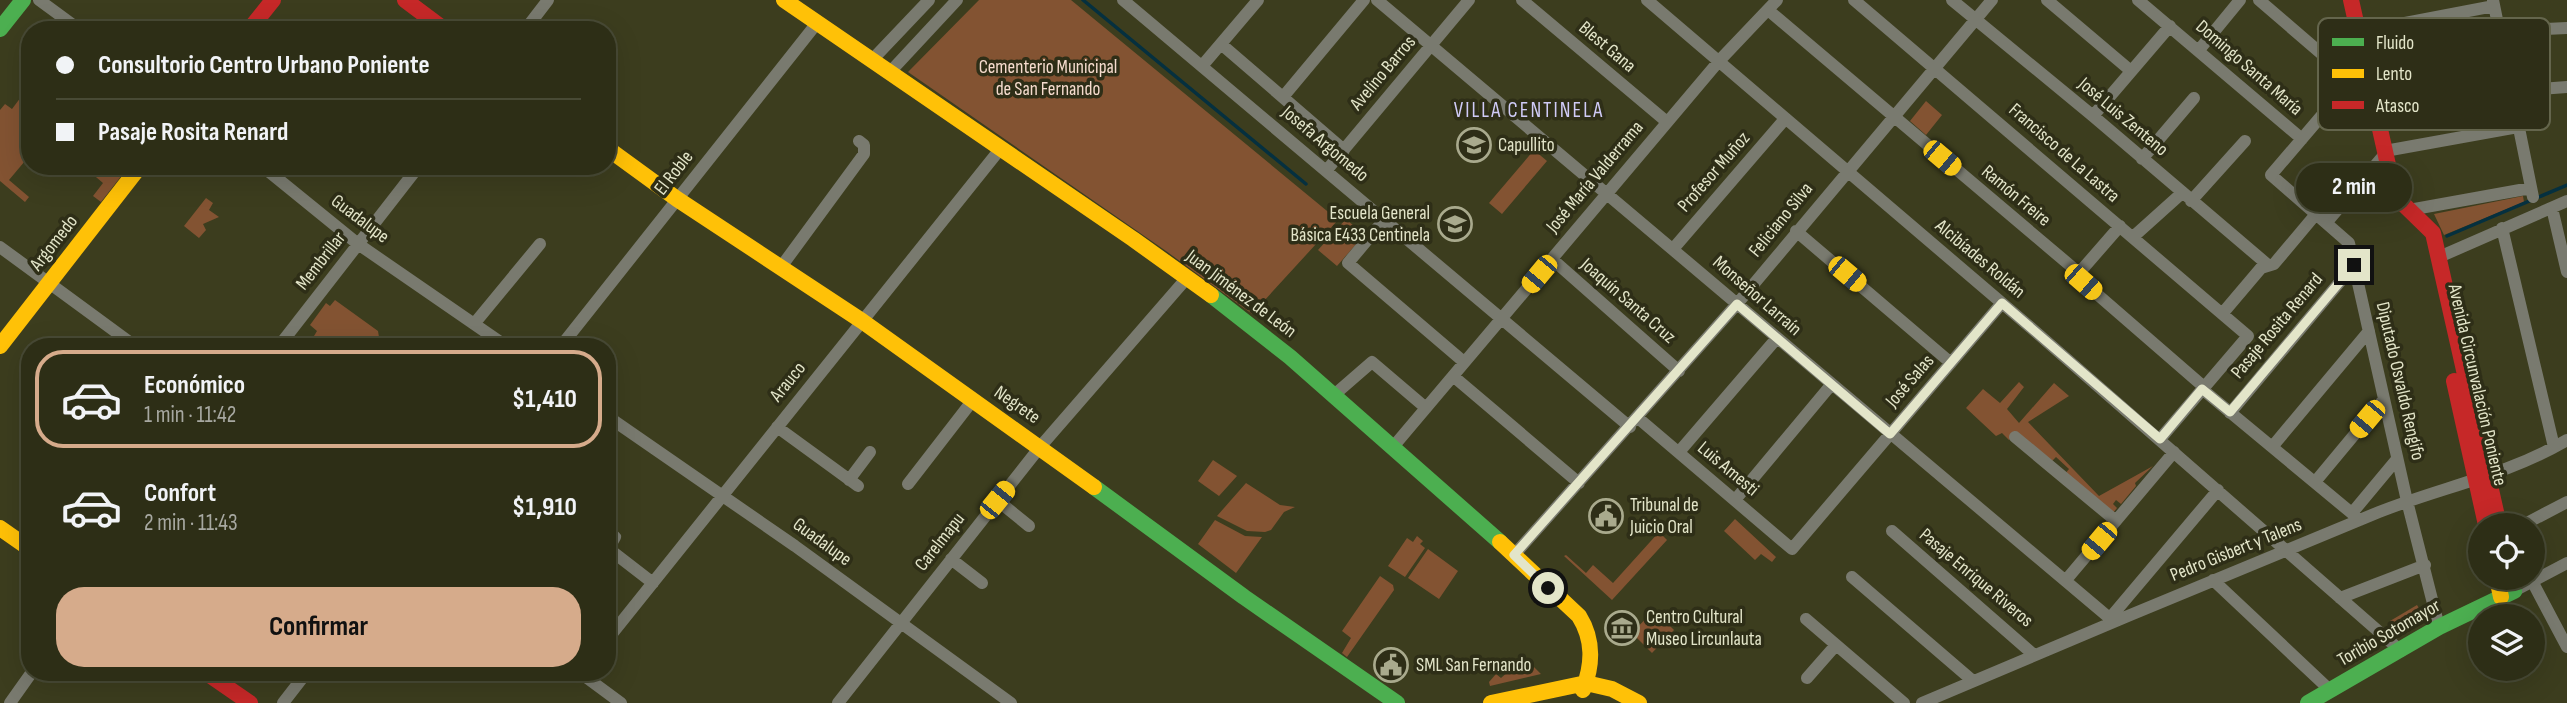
<!DOCTYPE html>
<html lang="es">
<head>
<meta charset="utf-8">
<style>
	body { margin:0; font-family:"Sofia Sans Condensed",sans-serif; background:#35361f; color:#f1f3f6; height:100vh; display:flex; flex-direction:column; font-size:26px; white-space:nowrap }
	* { box-sizing:border-box; margin:0 }
	p { font-size:23px; color:#a7a8a1 }
	.icon { flex:none; width:38px; height:38px; fill:none; stroke:currentColor; stroke-width:2; stroke-linecap:round; stroke-linejoin:round }
	.map { position:relative; flex:1; overflow:hidden }
	.side { position:absolute; left:21px; top:338px; width:595px; height:343px; display:flex; flex-direction:column; background:#2d2e16; border-radius:28px; box-shadow:0 7px 28px #0002,0 0 0 2px #484a35 }
	.side>* { flex:none }
	.banner { position:absolute; left:21px; top:21px; width:595px; height:154px; border-radius:28px; box-shadow:0 7px 28px #0002,0 0 0 2px #484a35; display:grid; align-content:center; height:154px; padding:0 35px; background:#2d2e16 }
	.controls { position:absolute; left:2468px; top:513px; display:grid; gap:14px }
	.controls a { display:grid; place-items:center; width:77px; height:77px; border-radius:50%; background:#2d2e16; box-shadow:0 7px 28px #0002,0 0 0 2px #484a35; font-size:35px }
	.end { position:absolute; width:32px; height:32px; margin:-16px; border:9px solid #e3e5c9; background:#111; box-shadow:0 0 0 4px #111 }
	.from { border-radius:50% }
	.bubble { position:absolute; height:49px; border-radius:24px; background:#2d2e16; box-shadow:0 7px 28px #0002,0 0 0 2px #484a35; font-size:23px; font-weight:700; line-height:49px; text-align:center }
	.car { position:absolute; width:21px; height:42px; margin:-21px -10px; border-radius:9px; box-shadow:0 0 5px 2px #0007; background:linear-gradient(#f5c518 24%,#345 0 40%,#f5c518 0 76%,#345 0 86%,#f5c518 0) }
	.banner b { display:flex; align-items:center; gap:24px; height:66px; font-size:26px }
	.banner b+b { border-top:2px solid #484a35 }
	.banner i { width:18px; height:18px; background:#f1f3f6 }
	ul { padding:12px 0 0; list-style:none }
	li { display:flex; align-items:center; gap:21px; height:98px; margin:0 14px 10px; padding:0 21px; border:4px solid transparent; border-radius:28px }
	li div { flex:1 }
	li b { display:block; font-size:26px }
	li em { font-style:normal; font-weight:700 }
	li.active { border-color:#d6ab8b }
	li>.icon { width:63px; height:63px; stroke-width:1.5 }
	.action { display:flex; gap:14px; margin-top:auto; padding:14px 35px }
	.action a { flex:1; height:80px; border-radius:28px; background:#d6ab8b; color:#111; font-size:28px; font-weight:700; line-height:80px; text-align:center }
	.map>svg:first-child { display:block }
</style>
</head>
<body>
<div class="map">
<svg width="2567" height="703" viewBox="0 0 2567 703">
	<rect width="100%" height="100%" fill="#3c3d1e"/>
	<path fill="#835332" d="M979 0H1071L1338 220 1252 314 1166 251 908 72Z
		M30 85V155L9 180 29 197 25 202 0 181V110L5 104 12 109Z
		M1926 101 1942 115 1926 135 1910 121Z
		M1534 150 1547 161 1502 214 1489 203Z
		M83 166H129L101 202 93 196 103 183Z
		M2523 196 2524 202 2444 235 2434 214Z
		M206 198 213 203 209 210 219 217 203 224 206 230 199 238 184 226Z
		M1346 219 1364 235 1337 266 1318 250Z
		M335 300 378 331 379 337 373 345 370 344 368 346H328L314 336 317 331 310 325 326 303 330 306Z
		M2019 382 2024 387 2007 409 2019 423 2054 383 2069 396 2028 422 2099 496 2153 466 2135 483 2136 486 2121 504 2116 500 2113 504 2117 508 2113 513 2064 475 2069 469 2056 457 2050 463 2015 434 2009 440 2002 433 1996 436 1966 408 1983 389 2000 403Z
		M1213 460 1237 476 1219 496 1198 481Z
		M1246 483 1280 505 1295 507 1284 512 1271 530 1265 532 1247 531 1217 516Z
		M1735 519 1776 557 1772 562 1761 554 1755 560 1724 531Z
		M1215 520 1245 536 1262 537 1236 573 1198 544Z
		M1659 532 1667 540 1612 600 1564 556 1566 555 1586 573 1593 565 1613 583Z
		M1417 536 1423 541 1420 544 1425 548 1405 577 1388 566 1407 538 1413 542Z
		M1428 549 1458 571 1439 599 1408 578Z
		M1380 576 1393 585 1394 590 1347 657 1342 653 1351 638 1342 631Z
		M2417 605 2426 620 2398 636 2390 621Z
		M1654 610 1674 630 1652 653 1632 633Z
		M1521 660 1524 662 1527 660 1541 674 1490 686 1489 682 1496 674 1501 678Z"/>
	<g fill="none" stroke-linecap="round" stroke-linejoin="round">
		<path stroke="#05303f" stroke-width="3.5" d="M1083 0 1306 184
			M2447 236 2567 185"/>
		<path stroke="#797a6f" stroke-width="12" d="M39 0 80 30
			M1123 0 1630 427
			M1377 0 2113 621
			M1522 0 1667 122
			M1647 0 2037 333 2401 651
			M1854 0 2248 336 2160 439
			M1952 0 2093 116 2268 265
			M2047 0 2131 71
			M2138 0 2302 139
			M2259 0 2352 80 2271 175 2349 243 2407 501 2439 627
			M2493 0 2533 197
			M1768 10 2079 273 2083 282 2204 387
			M525 30 548 0
			M2499 31 2567 28
			M2358 32 2494 6
			M1221 44 1344 150
			M2199 50 2240 0
			M872 60 929 0
			M1202 66 1258 0
			M890 72 957 0
			M2371 90 2505 65
			M2511 91 2567 87
			M1283 97 1364 0
			M2093 116 2170 26
			M2385 151 2518 127
			M2142 159 2194 98
			M262 166 358 244 506 346
			M1326 171 1469 0
			M2191 201 2245 141
			M2552 208 2567 272
			M2409 210 2531 188
			M1384 220 1348 263 1464 362
			M2326 223 2385 154
			M2502 228 2554 447
			M1796 231 1951 363
			M2133 237 2182 193
			M0 247 135 346
			M1673 249 1785 119
			M2439 257 2567 201
			M1552 259 1679 371
			M781 267 864 154V145L859 141
			M2079 273 2120 226
			M2222 314 2261 268 2274 264 2316 214
			M474 324 540 244
			M279 346 419 166
			M561 346 817 23
			M1453 376 1579 483
			M2202 389 2360 520
			M1334 395 1372 362 1426 408
			M2230 413 2354 265
			M607 416 795 546 1011 703
			M1638 418 1792 549 2002 303
			M777 427 858 486
			M2015 437 2116 521
			M1393 447 1719 61 1777 0
			M2272 447 2369 331
			M1679 452 1777 338
			M849 480 870 452
			M2315 482 2384 399
			M908 484 973 400
			M997 500 1029 526
			M1735 500 1831 385
			M2352 513 2397 459
			M2523 525 2567 502
			M607 530 615 537 607 551
			M1892 531 2034 655
			M609 549 653 583
			M1514 555 1737 304 1992 0
			M951 559 982 583
			M1852 577 1973 681
			M2066 580 2174 452
			M2213 580 2331 691
			M2532 581 2567 647
			M2514 591 2567 563
			M2340 598 2425 565
			M2110 618 2218 490
			M1806 619 1904 703
			M607 640 1001 148
			M579 672 621 703
			M1807 678 1836 645
			M10 703 32 672
			M283 703 307 672
			M838 703 1040 447 1186 279
			M1922 703C2074 638 2226 575 2379 512 2442 487 2508 475 2567 440"/>
		<path stroke="#4caf50" stroke-width="16" d="M0 29 23 0
			M1211 295 1290 357 1500 542
			M1094 487 1244 597 1397 703
			M2308 703 2439 627 2514 591 2511 578"/>
		<path stroke="#ffc107" stroke-width="16" d="M784 0 1133 239 1211 295
			M607 148 677 199 862 321 1094 487
			M0 346 140 166
			M0 528 30 549
			M1500 542 1579 616C1594 640 1593 664 1583 690
			M2497 578 2501 597
			M1491 703 1586 683 1612 689 1639 703"/>
		<path stroke="#c62828" stroke-width="16" d="M405 0 445 30
			M2351 0 2395 196 2433 233 2499 525
			M249 30 273 0
			M2454 381 2486 525
			M205 672 250 703"/>
	</g>
	<g fill="none" stroke-linecap="round" stroke-linejoin="round">
		<path stroke="#e3e5c9" stroke-width="9" d="M1548 588 1514 555 1737 304 1890 434 2002 303 2160 439 2202 389 2230 412 2354 265"/>
	</g>
	<defs>
		<g id="school-ring" transform="scale(1.75)"><circle r="9.5" fill="#2e2e17" stroke="#a9aa8d" stroke-width="1.5"/><path d="M0-5L7-2L0 1L-7-2ZM-4 1L0 2.5L4 1V4Q0 6-4 4Z" fill="#a9aa8d"/></g>
		<g id="civic-ring" transform="scale(1.75)"><circle r="9.5" fill="#2e2e17" stroke="#a9aa8d" stroke-width="1.5"/><path d="M-.6-6.5H3V-4.5H.6V-3L4-1V1h2V6H-6V1h2V-1L-.6-3ZM-1.2 2.5V6h2.4V2.5Z" fill="#a9aa8d"/></g>
		<g id="museum-ring" transform="scale(1.75)"><circle r="9.5" fill="#2e2e17" stroke="#a9aa8d" stroke-width="1.5"/><path d="M0-6L6-3V-2H-6V-3ZM-5-1h2V3h-2ZM-1-1h2V3h-2ZM3-1h2V3H3ZM-6 4H6V6H-6Z" fill="#a9aa8d"/></g>
	</defs>
	<g fill-rule="evenodd">
		<use href="#school-ring" x="1474" y="145"/>
		<use href="#school-ring" x="1455" y="224"/>
		<use href="#civic-ring" x="1606" y="516"/>
		<use href="#museum-ring" x="1622" y="628"/>
		<use href="#civic-ring" x="1391" y="665"/>
	</g>
	<g text-anchor="middle" dominant-baseline="central" stroke-width="7" stroke-linejoin="round" paint-order="stroke">
		<g font-size="19" fill="#e3e5c9" stroke="#2e2e17">
			<text transform="translate(1607 47) rotate(40)">Blest Gana</text>
			<text transform="translate(2249 68) rotate(41)">Domingo Santa María</text>
			<text transform="translate(1383 73) rotate(-50)">Avelino Barros</text>
			<text transform="translate(2123 117) rotate(40)">José Luis Zenteno</text>
			<text transform="translate(1325 144) rotate(40)">Josefa Argomedo</text>
			<text transform="translate(2064 153) rotate(41)">Francisco de La Lastra</text>
			<text transform="translate(1714 172) rotate(-49)">Profesor Muñoz</text>
			<text transform="translate(674 173) rotate(-52)">El Roble</text>
			<text transform="translate(1595 177) rotate(-50)">José María Valderrama</text>
			<text transform="translate(2016 196) rotate(40)">Ramón Freire</text>
			<text transform="translate(360 219) rotate(37)">Guadalupe</text>
			<text transform="translate(1781 220) rotate(-51)">Feliciano Silva</text>
			<text transform="translate(54 243) rotate(-52)">Argomedo</text>
			<text transform="translate(1980 259) rotate(40)">Alcibíades Roldán</text>
			<text transform="translate(321 261) rotate(-52)">Membrillar</text>
			<text transform="translate(1241 294) rotate(37)">Juan Jiménez de León</text>
			<text transform="translate(1757 296) rotate(41)">Monseñor Larraín</text>
			<text transform="translate(1628 301) rotate(41)">Joaquín Santa Cruz</text>
			<text transform="translate(2277 326) rotate(-50)">Pasaje Rosita Renard</text>
			<text transform="translate(1910 381) rotate(-49)">José Salas</text>
			<text transform="translate(2400 381) rotate(77)">Diputado Osvaldo Rengifo</text>
			<text transform="translate(788 382) rotate(-51)">Arauco</text>
			<text transform="translate(2477 385) rotate(77)">Avenida Circunvalación Poniente</text>
			<text transform="translate(1017 405) rotate(35)">Negrete</text>
			<text transform="translate(1728 469) rotate(40)">Luis Amesti</text>
			<text transform="translate(822 542) rotate(36)">Guadalupe</text>
			<text transform="translate(940 542) rotate(-52)">Carelmapu</text>
			<text transform="translate(2236 550) rotate(-22)">Pedro Gisbert y Talens</text>
			<text transform="translate(1976 578) rotate(40)">Pasaje Enrique Riveros</text>
			<text transform="translate(2389 633) rotate(-30)">Toribio Sotomayor</text>
		</g>
		<g font-size="19" fill="#f6dcce" stroke="#2e2e17">
			<text x="1048" y="67">Cementerio Municipal<tspan x="1048" dy="22">de San Fernando</tspan></text>
		</g>
		<g font-size="19" fill="#e3e5c9" stroke="#2e2e17" text-anchor="start">
			<text x="1498" y="145">Capullito</text>
			<text x="1430" y="213" text-anchor="end">Escuela General<tspan x="1430" dy="22">Básica E433 Centinela</tspan></text>
			<text x="1630" y="505">Tribunal de<tspan x="1630" dy="22">Juicio Oral</tspan></text>
			<text x="1646" y="617">Centro Cultural<tspan x="1646" dy="22">Museo Lircunlauta</tspan></text>
			<text x="1416" y="665">SML San Fernando</text>
		</g>
		<g font-size="21" letter-spacing="2" fill="#d0cbf7" stroke="#2e2e17">
			<text x="1529" y="110">VILLA CENTINELA</text>
		</g>
	</g>
	<rect x="2318" y="18" width="232" height="112" rx="10" fill="#2e2e17" stroke="#64654c" stroke-width="2"/>
	<rect x="2332" y="38" width="32" height="8" fill="#4caf50"/>
	<rect x="2332" y="69" width="32" height="9" fill="#ffc107"/>
	<rect x="2332" y="101" width="32" height="8" fill="#c62828"/>
	<g font-size="19" fill="#e3e5c9">
		<text x="2376" y="49">Fluido</text>
		<text x="2376" y="80">Lento</text>
		<text x="2376" y="112">Atasco</text>
	</g>
</svg>
<div class="controls">
<a><svg class="icon" aria-label="locate" viewBox="0 0 24 24"><circle cx="12" cy="12" r="6"/><path d="M12 2v4M12 18v4M2 12h4M18 12h4"/></svg></a>
<a><svg class="icon" aria-label="layers" viewBox="0 0 24 24"><path d="M12 4l9 5-9 5-9-5zM3 14l9 5 9-5"/></svg></a>
</div>
<i class="end from" style="left:1548px;top:588px"></i>
<i class="end" style="left:2354px;top:265px"></i>
<div class="bubble" style="left:2296px;top:163px;width:116px">2 min</div>
<i class="car" style="left:1942px;top:158px;rotate:130deg"></i>
<i class="car" style="left:1539px;top:274px;rotate:220deg"></i>
<i class="car" style="left:1847px;top:274px;rotate:130deg"></i>
<i class="car" style="left:2083px;top:282px;rotate:131deg"></i>
<i class="car" style="left:2367px;top:419px;rotate:220deg"></i>
<i class="car" style="left:997px;top:500px;rotate:39deg"></i>
<i class="car" style="left:2099px;top:541px;rotate:220deg"></i>
<div class="banner">
<b><i class="from"></i>Consultorio Centro Urbano Poniente</b>
<b><i></i>Pasaje Rosita Renard</b>
</div>
<section class="side">
<ul>
<li class="active"><svg class="icon" aria-label="car" viewBox="0 0 24 24"><path d="M5 17H2v-5l4-1 3-4h7l3 4 3 1v5h-3M9 17h6M6 11h13"/><circle cx="7" cy="17" r="2"/><circle cx="17" cy="17" r="2"/></svg><div><b>Económico</b><p>1 min · 11:42</p></div><em>$1,410</em></li>
<li><svg class="icon" aria-label="car" viewBox="0 0 24 24"><path d="M5 17H2v-5l4-1 3-4h7l3 4 3 1v5h-3M9 17h6M6 11h13"/><circle cx="7" cy="17" r="2"/><circle cx="17" cy="17" r="2"/></svg><div><b>Confort</b><p>2 min · 11:43</p></div><em>$1,910</em></li>
</ul>
<div class="action"><a>Confirmar</a></div>
</section>
</div>
</body>
</html>
